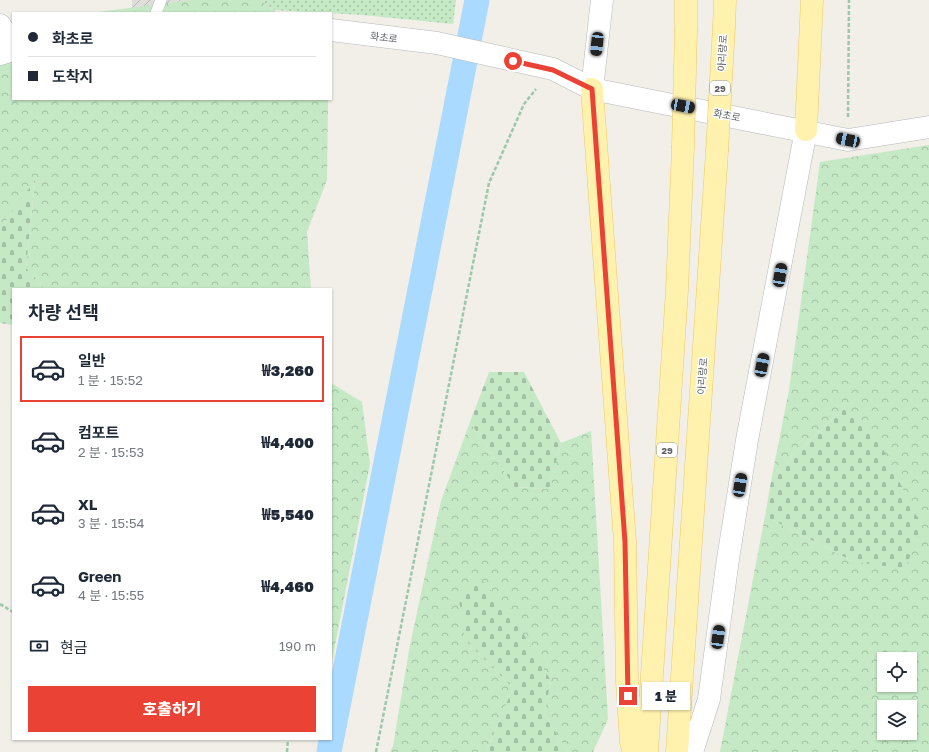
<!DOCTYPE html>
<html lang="ko">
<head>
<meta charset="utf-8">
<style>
	body { margin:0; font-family:"Golos Text","Noto Sans KR",sans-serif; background:#f6f6f7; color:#1f2937; height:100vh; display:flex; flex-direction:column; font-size:15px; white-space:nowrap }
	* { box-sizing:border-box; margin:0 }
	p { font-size:13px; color:#747a83 }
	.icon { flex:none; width:22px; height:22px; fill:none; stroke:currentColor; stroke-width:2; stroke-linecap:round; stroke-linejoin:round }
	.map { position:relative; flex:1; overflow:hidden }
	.drawer { position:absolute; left:12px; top:288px; width:320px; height:452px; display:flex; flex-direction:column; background:#fff; border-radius:0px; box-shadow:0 1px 3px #0004 }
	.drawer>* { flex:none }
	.banner { position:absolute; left:12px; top:12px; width:320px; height:88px; border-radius:0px; box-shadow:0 1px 3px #0004; display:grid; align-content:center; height:88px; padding:0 16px; background:#fff }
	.buttons { position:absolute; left:877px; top:652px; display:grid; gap:8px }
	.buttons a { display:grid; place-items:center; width:40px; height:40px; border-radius:0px; background:#fff; box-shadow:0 1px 3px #0004; font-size:20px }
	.end { position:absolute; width:18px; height:18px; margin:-9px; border:5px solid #ea4335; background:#fff; box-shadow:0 0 0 2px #fff }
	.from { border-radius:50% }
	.bubble { position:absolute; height:28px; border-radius:0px; background:#fff; box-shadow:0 1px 3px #0004; font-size:13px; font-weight:800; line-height:28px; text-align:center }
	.car { position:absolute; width:12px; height:24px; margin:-12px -6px; border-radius:5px; box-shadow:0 0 3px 1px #0007; background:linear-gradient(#222 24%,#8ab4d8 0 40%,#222 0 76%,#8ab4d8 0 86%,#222 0) }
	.banner b { display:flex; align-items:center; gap:14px; height:38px; font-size:15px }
	.banner b+b { border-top:1px solid #e0e1e3 }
	.banner i { width:10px; height:10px; background:#1f2937 }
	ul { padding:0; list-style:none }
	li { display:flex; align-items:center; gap:12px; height:66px; margin:0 8px 6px; padding:0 8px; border:2px solid transparent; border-radius:0px }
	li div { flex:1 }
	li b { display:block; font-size:15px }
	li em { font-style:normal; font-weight:800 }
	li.current { border-color:#ea4335 }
	li>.icon { width:36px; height:36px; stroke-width:1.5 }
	h2 { padding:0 16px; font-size:18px; line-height:48px }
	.pay { display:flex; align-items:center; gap:10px; height:44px; padding:0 16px; font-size:15px }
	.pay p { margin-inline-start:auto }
	.action { display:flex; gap:8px; margin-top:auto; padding:8px 16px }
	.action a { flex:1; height:46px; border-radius:0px; background:#ea4335; color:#fff; font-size:16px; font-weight:800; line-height:46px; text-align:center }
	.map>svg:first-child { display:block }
</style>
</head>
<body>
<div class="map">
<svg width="929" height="752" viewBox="0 0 929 752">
	<defs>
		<pattern id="industrial-furrows" width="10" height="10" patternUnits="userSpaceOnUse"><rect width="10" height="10" fill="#e0deda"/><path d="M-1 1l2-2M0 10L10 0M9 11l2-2" fill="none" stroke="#b9b8b5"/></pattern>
		<pattern id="grass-dots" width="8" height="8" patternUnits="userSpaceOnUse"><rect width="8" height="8" fill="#c5e8c5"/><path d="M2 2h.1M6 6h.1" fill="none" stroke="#a3c0a4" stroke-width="1.8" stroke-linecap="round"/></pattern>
		<pattern id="forest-crowns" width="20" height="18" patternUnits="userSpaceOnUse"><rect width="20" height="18" fill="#c5e8c5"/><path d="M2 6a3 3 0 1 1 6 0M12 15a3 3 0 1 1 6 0" fill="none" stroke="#a3c0a4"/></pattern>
		<pattern id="cemetery-stones" width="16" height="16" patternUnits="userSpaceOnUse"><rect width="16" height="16" fill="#c5e8c5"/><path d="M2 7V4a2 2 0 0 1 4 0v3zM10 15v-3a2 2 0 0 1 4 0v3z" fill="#a3c0a4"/></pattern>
	</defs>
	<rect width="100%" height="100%" fill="#f1efe8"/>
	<path fill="url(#industrial-furrows)" d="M132 0H191L132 8Z"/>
	<path fill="url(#grass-dots)" d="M261 0H456L453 24 363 15 274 10Z"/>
	<path fill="url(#forest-crowns)" fill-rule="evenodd" d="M191 0H261L277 13H90Z
		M13 22V99H328L327 180 307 232 311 289H45L26 268 35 181 0 229V23Z
		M929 145V752H720L765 516 852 561 845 407 772 476 789 390 820 162ZM884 659H910V685H884ZM884 707H910V733H884Z
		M331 383 362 402 370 464 331 666Z
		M470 422 515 487 549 489 561 443 591 431 608 719 593 752H568L544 714 551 681 465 640 513 688 486 752H390L393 746 410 645 441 501Z"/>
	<path fill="url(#cemetery-stones)" d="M35 180 26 268 45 289H13V325L0 323V229Z
		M489 372H524L561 443 549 489 515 487 470 422Z
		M845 407 881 445 922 527 905 569 852 561 765 516 772 476Z
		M484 582 520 628 551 681 544 714 568 752H486L513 688 465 640 458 592Z"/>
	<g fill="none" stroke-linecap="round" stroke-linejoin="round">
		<path stroke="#aadaff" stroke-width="25" d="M329 752 477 0"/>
		<g stroke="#b5b8bc" stroke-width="12">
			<path id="service" d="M156 13 161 0"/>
		</g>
		<g stroke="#b5b8bc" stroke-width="23">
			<path id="minor" d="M0 25 13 46"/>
		</g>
		<g stroke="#b5b8bc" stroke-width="23">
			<path id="tertiary" d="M331 30 437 43 553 69 592 89 848 140 929 127
				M0 54 13 50
				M592 89 602 0
				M692 752 709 699 728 559 747 440 806 130"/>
		</g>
		<g stroke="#f2c960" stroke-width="23">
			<path id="primary" d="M724 26 725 0
				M686 29V0
				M592 89 625 542 627 681 631 742 634 752
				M806 130 812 0
				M647 752 677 290 683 148
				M677 752 717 151"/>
		</g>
		<path stroke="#9cc7a9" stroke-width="2.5" stroke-dasharray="4 2" stroke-linecap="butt" d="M848 117 849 0
			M0 604 13 612
			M287 752 288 739
			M376 752 489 183 524 104 536 89"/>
		<use href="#service" stroke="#fff" stroke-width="11"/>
		<use href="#minor" stroke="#fff" stroke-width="22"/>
		<use href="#tertiary" stroke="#fff" stroke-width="22"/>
		<use href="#primary" stroke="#fff2af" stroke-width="22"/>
		<g stroke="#f2c960" stroke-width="23" stroke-linecap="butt">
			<path id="primary-bridge" d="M683 148 686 29
				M717 151 724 26"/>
		</g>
		<use href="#primary-bridge" stroke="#fff2af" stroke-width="22"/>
	</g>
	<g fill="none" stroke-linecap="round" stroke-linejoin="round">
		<path stroke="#ea4335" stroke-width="5" d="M513 61 553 70 592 89 625 542 628 696"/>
	</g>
	<g text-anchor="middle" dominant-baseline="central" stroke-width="3" stroke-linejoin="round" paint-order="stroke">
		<g fill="#fff" stroke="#8f9295" stroke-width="1">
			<rect x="710" y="81" width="20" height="14" rx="3"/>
			<rect x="657" y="443" width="20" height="14" rx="3"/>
		</g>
		<g font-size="9" font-weight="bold" fill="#5f6368">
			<text x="720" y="88">29</text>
			<text x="667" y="450">29</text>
		</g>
		<g font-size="10" fill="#5f6368" stroke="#fff">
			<text transform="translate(384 37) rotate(7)">화초로</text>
			<text transform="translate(722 53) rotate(-87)">아리랑로</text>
			<text transform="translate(727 115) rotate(11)">화초로</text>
			<text transform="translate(702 376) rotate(-86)">아리랑로</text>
		</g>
	</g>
</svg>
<div class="buttons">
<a><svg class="icon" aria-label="locate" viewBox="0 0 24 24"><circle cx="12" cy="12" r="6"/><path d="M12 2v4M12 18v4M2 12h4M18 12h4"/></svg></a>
<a><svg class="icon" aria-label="layers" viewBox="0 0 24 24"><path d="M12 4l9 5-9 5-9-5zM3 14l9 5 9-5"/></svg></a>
</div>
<i class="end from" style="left:513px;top:61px"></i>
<i class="end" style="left:628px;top:696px"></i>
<div class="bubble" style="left:642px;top:682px;width:48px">1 분</div>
<i class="car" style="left:597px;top:44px;rotate:186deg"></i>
<i class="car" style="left:683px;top:106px;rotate:101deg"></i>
<i class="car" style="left:848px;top:140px;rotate:282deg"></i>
<i class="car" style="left:780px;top:275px;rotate:10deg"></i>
<i class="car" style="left:762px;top:365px;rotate:11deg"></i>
<i class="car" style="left:740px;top:485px;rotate:9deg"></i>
<i class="car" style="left:718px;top:637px;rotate:8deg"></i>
<div class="banner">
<b><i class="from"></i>화초로</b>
<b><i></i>도착지</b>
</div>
<section class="drawer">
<h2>차량 선택</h2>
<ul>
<li class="current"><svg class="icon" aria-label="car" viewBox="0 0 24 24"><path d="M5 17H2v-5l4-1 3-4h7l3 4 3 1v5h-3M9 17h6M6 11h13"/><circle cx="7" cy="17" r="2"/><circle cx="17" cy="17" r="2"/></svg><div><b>일반</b><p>1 분 · 15:52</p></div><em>₩3,260</em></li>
<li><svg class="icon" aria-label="car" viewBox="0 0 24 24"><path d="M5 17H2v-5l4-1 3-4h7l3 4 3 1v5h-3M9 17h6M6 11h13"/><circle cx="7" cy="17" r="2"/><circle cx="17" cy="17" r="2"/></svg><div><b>컴포트</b><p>2 분 · 15:53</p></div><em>₩4,400</em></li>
<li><svg class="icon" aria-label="car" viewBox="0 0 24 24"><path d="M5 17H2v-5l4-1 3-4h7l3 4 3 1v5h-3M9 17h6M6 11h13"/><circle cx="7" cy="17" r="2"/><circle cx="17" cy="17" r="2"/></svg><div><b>XL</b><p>3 분 · 15:54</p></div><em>₩5,540</em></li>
<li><svg class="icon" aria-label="car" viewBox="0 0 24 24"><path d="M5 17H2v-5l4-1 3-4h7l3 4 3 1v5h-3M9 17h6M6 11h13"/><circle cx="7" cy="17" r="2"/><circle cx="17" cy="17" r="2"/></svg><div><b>Green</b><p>4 분 · 15:55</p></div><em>₩4,460</em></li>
</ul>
<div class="pay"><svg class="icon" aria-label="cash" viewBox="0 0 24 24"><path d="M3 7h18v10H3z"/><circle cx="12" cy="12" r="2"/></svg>현금<p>190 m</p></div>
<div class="action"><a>호출하기</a></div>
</section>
</div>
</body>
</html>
